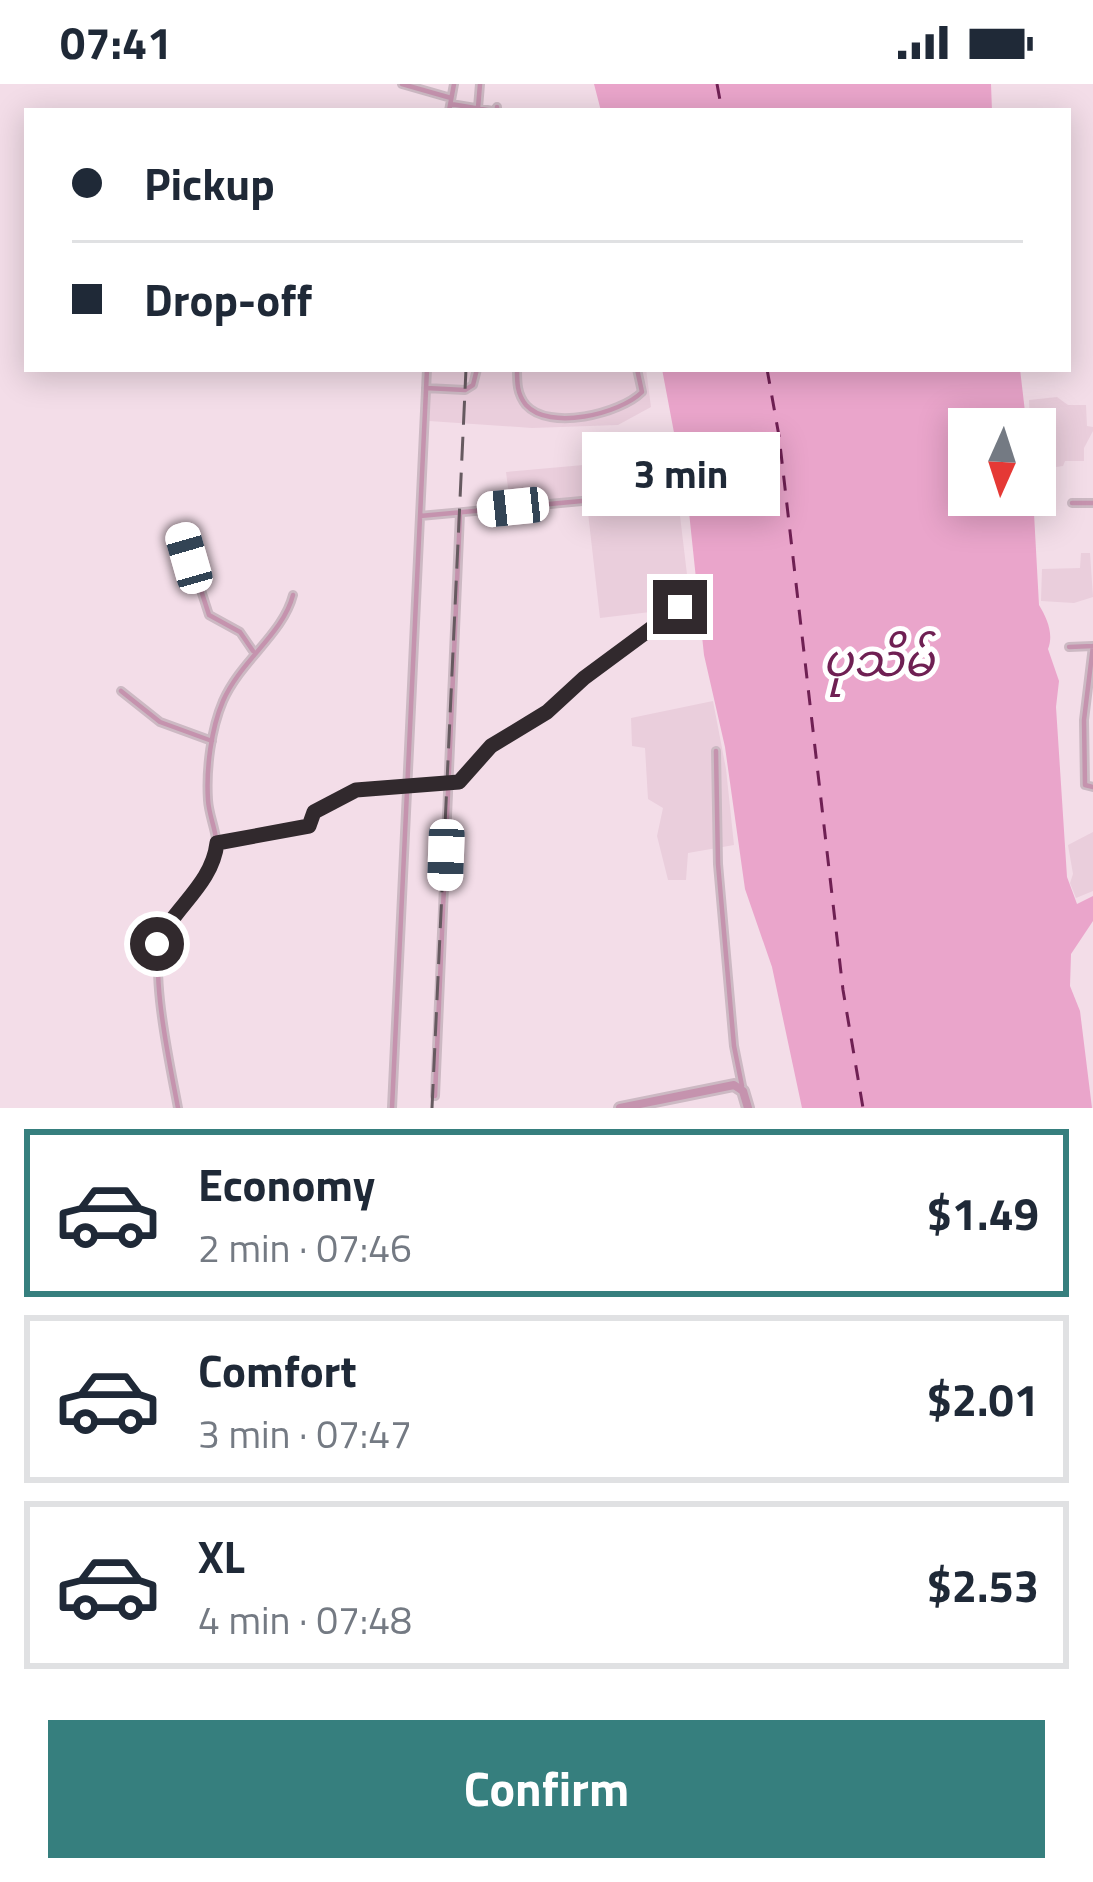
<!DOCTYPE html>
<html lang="en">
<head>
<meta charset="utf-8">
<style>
	body { margin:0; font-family:"Titillium Web","Noto Sans Myanmar",sans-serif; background:#f6f6f7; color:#1f2937; height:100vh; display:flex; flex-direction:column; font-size:45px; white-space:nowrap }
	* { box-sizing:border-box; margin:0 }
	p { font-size:39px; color:#747a83 }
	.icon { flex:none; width:66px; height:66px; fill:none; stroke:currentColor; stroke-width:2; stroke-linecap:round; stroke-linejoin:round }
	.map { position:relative; height:1024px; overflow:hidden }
	.details { display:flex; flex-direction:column; background:#fff; flex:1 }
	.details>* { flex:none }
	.banner { position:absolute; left:24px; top:24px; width:1047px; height:264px; border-radius:0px; box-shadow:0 6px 30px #0003; display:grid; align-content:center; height:264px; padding:0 48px; background:#fff }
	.needle { width:78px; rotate:183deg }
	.buttons { position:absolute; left:948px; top:324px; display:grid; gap:24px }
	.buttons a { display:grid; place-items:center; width:108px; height:108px; border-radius:0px; background:#fff; box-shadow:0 6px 30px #0003; font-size:60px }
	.end { position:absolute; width:54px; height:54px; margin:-27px; border:15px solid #31292d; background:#fff; box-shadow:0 0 0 6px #fff }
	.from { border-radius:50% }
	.bubble { position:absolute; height:84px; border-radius:0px; background:#fff; box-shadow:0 6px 30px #0003; font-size:39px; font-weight:700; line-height:84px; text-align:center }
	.car { position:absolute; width:36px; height:72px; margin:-36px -18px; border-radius:15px; box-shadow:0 0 9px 3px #0007; background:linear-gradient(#fff 24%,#345 0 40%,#fff 0 76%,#345 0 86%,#fff 0) }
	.banner b { display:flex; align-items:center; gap:42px; height:114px; font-size:45px }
	.banner b+b { border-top:3px solid #e0e1e3 }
	.banner i { width:30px; height:30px; background:#1f2937 }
	ul { padding:21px 0 0; list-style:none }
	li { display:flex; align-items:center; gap:36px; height:168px; margin:0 24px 18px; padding:0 24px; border:6px solid #e0e1e3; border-radius:0px }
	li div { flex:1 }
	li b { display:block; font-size:45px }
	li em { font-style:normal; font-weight:700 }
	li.active { border-color:#367f7e }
	li>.icon { width:108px; height:108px; stroke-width:1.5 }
	.action { display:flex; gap:24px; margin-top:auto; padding:24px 48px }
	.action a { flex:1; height:138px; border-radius:0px; background:#367f7e; color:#fff; font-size:48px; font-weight:700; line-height:138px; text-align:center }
	.status { display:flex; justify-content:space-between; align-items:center; height:84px; padding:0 60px; background:#fff; direction:ltr }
	.status svg { height:33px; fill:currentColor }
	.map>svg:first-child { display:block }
</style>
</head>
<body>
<div class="status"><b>07:41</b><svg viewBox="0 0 49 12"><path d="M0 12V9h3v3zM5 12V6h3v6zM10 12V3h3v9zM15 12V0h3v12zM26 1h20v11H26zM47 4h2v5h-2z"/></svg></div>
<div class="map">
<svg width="1093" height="1024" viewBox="0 0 1093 1024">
	<rect width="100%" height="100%" fill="#f3dde8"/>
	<path fill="#eacedc" d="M431 285H646L651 323 618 341 532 344 429 337Z
		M1057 313 1068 321H1086L1087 342 1093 343V347L1084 364V377H1065L1063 382 1035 386V345H1030L1029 316Z
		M673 373 691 524 682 532 651 537 650 528 600 534 587 420 511 426 506 388Z
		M1081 469H1090L1093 513 1074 519 1041 517 1042 485 1080 484Z
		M713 617 726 685 734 761 688 769 686 796H668L657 752 663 724 648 715 645 664 632 662 631 634Z
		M1093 748V807L1076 814 1070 799 1073 790 1068 761Z"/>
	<path fill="#eaa5cb" d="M594 0H991L992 27H601Z
		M662 285H1020L1027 345H969V411H1033L1039 521C1047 534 1054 550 1048 565L1059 597 1056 623 1067 793 1077 820 1093 812V837L1071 870 1070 902 1080 927 1092 1024H802L772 883 745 805 725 663 704 571 689 428Z"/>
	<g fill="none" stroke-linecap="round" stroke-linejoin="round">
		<path stroke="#6f2053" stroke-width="3" stroke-dasharray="15 12" stroke-linecap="butt" d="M717 0 722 27
			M767 285 779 352 843 906 863 1024"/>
		<g stroke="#ccb9c3" stroke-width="10">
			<path id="minor" d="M402 0 451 14
				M451 20 493 27
				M478 24 480 0
				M449 27 454 0
				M497 27V23
				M517 285C517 299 517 310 526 321 549 347 620 330 642 308L637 285
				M426 304 465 306 473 301 477 285
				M1072 419H1093
				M420 432 647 411
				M181 444 209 531 240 548 253 567
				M1093 562 1084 636 1085 701 1093 703
				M1069 563 1093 562
				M121 607 160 638 212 657
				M716 667 718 780 734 962 742 1002
				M217 759 309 742 314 728 356 706 459 698 491 662 547 628 584 594 680 523
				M435 1012 460 429
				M178 1024C171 985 146 876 165 844 180 819 210 800 216 769 219 751 209 734 208 716 206 685 211 645 223 617 241 576 283 550 293 511
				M392 1024 427 285"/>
		</g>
		<g stroke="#ccb9c3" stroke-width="14">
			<path id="tertiary" d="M620 1024 734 1001 743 1007 748 1024"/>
		</g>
		<use href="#minor" stroke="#c593ae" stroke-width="4.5"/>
		<use href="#tertiary" stroke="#c593ae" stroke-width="8"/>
		<path stroke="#665a60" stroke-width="3" stroke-dasharray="24 12" stroke-linecap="butt" d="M432 1024 466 285"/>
	</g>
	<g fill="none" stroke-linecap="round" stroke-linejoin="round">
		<path stroke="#31292d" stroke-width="15" d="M157 860C174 823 212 801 217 759L309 742 314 728 356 706 459 698 491 662 547 628 584 594 680 523"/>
	</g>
	<g text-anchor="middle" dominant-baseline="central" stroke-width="10" stroke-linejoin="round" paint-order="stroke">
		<g font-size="45" font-style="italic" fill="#6f2053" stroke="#fff">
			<text x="878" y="575">ပုသိမ်</text>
		</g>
	</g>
</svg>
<div class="buttons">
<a><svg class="needle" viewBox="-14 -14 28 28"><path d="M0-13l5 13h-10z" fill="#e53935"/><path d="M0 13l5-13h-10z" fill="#747a83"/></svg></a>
</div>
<i class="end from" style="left:157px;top:860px"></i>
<i class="end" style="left:680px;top:523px"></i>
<div class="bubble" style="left:582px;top:348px;width:198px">3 min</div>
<i class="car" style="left:513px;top:423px;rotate:264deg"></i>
<i class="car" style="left:189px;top:474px;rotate:344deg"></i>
<i class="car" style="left:446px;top:771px;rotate:182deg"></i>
<div class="banner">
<b><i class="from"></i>Pickup</b>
<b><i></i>Drop-off</b>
</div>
</div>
<section class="details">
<ul>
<li class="active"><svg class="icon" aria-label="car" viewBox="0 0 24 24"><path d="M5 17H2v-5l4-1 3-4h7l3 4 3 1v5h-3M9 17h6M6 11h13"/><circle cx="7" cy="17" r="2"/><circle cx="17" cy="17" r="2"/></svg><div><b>Economy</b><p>2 min · 07:46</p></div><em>$1.49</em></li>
<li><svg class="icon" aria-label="car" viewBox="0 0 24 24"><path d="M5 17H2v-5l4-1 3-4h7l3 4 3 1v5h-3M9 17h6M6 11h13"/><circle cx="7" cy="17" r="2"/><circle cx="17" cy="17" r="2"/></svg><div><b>Comfort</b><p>3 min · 07:47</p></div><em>$2.01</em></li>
<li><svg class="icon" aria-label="car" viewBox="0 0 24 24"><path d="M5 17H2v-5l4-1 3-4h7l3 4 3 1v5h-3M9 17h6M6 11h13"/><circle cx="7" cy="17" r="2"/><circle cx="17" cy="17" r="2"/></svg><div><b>XL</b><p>4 min · 07:48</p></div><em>$2.53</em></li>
</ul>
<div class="action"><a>Confirm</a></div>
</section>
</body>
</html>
